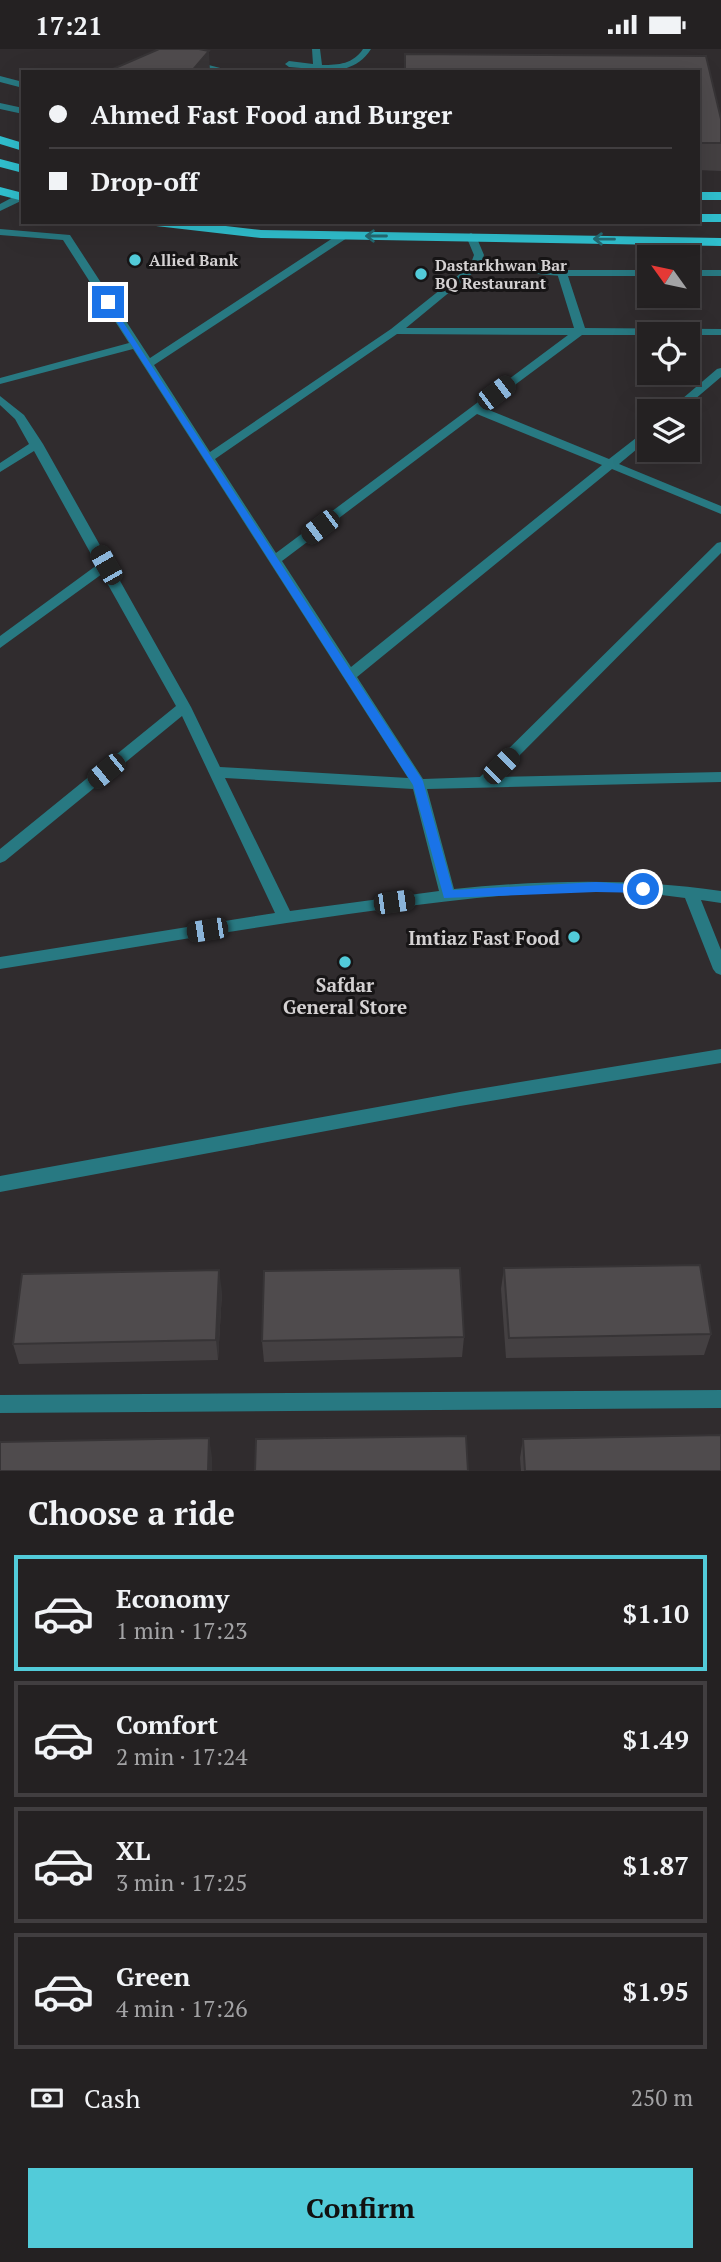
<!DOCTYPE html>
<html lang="en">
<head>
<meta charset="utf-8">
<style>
	body { margin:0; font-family:"PT Serif",serif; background:#302e2f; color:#f1f3f6; height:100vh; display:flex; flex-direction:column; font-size:26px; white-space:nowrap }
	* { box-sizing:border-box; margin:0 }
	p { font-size:23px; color:#a3a3a5 }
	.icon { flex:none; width:38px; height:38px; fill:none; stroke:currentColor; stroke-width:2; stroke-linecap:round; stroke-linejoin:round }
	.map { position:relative; height:1422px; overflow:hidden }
	.sheet { display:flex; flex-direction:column; background:#242122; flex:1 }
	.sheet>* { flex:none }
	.top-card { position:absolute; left:21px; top:21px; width:679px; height:154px; border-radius:0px; box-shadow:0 7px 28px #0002,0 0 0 2px #413e40; display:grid; align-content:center; height:154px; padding:0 28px; background:#242122 }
	.needle { width:46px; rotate:303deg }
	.fabs { position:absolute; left:637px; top:196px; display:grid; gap:14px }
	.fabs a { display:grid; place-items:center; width:63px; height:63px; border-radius:0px; background:#242122; box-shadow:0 7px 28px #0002,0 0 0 2px #413e40; font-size:35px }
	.end { position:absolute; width:32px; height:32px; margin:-16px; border:9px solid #1a73e8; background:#fff; box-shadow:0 0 0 4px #fff }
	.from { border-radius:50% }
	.car { position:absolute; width:21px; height:42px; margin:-21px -10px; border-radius:9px; box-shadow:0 0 5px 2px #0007; background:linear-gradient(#222 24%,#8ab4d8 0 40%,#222 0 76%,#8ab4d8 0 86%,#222 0) }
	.top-card b { display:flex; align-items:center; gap:24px; height:66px; font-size:26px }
	.top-card b+b { border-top:2px solid #413e40 }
	.top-card i { width:18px; height:18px; background:#f1f3f6 }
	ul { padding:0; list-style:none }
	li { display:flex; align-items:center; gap:21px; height:116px; margin:0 14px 10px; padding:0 14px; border:4px solid #413e40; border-radius:0px }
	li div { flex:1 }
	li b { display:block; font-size:26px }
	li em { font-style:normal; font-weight:700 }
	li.selected { border-color:#52cbd9 }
	li>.icon { width:63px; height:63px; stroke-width:1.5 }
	h2 { padding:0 28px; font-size:32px; line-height:84px }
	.pay { display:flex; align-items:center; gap:18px; height:77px; padding:0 28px; font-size:26px }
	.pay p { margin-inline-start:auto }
	.cta { display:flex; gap:14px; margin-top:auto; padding:14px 28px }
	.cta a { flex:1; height:80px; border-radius:0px; background:#52cbd9; color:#111; font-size:28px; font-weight:700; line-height:80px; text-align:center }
	.status { display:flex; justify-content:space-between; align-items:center; height:49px; padding:0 35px; background:#242122; direction:ltr }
	.status svg { height:19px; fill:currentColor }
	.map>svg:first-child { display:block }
</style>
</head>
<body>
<div class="status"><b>17:21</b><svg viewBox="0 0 49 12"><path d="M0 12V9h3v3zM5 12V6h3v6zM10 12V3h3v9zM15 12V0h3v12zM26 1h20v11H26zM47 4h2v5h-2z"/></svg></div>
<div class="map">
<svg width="721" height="1422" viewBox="0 0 721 1422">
	<rect width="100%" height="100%" fill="#302c2e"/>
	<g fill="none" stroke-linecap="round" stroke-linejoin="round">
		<path fill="#287982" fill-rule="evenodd" d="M193 12 228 21 229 23H213L190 17V13Z
			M475 215 562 221H649V227H562L471 220 470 218Z
			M688 221H721V227H688Z"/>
		<path fill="#287982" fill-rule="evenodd" d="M312 0H320L322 16C339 16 353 15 363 0H371C358 21 335 23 314 23L313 20 289 18 285 15 289 12 313 15Z
			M0 27 23 33V39L0 33Z
			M0 54 23 59V65L0 60Z
			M17 146H23V151L0 162V155Z
			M0 180 70 186 150 309 339 185H347V189L154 316 210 403 391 280 470 217 474 206 466 187 471 184 476 187 484 206 480 218 406 279H574L557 224 562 221 567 224 585 279 721 280V286H582L484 359 609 410 645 382 649 381V390L619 415 721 457V465L612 420 357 628 423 730 480 728 717 494 721 493V504L498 728 721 723V733L427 740 454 840C544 831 632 829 721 842V854L701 851 721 901V926L716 924 713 920 685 849C584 834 478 848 378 861 251 878 126 900 0 920V908L275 864 182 667 5 812 0 814V800L176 657 102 525 0 599V587L97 516 34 402 0 423V414L29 395 15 370 0 356V347L24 366 43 395 191 658 220 718 408 729 133 300 0 335V329L129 294 63 191 0 186ZM397 285 568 286 276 504 215 410ZM477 365 602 416 351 618 282 512ZM225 729 413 740 439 842 290 862Z
			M721 319V328L681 362H668L717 320Z
			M721 1000V1014L460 1057 0 1143V1127L460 1043Z
			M721 1341V1359L0 1364V1346Z"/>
		<path fill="#30bfce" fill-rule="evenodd" d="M0 87 23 94V102L0 95Z
			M0 110 23 116V124L0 118Z
			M0 138 23 144V152L0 146Z
			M698 143H721V151H698Z
			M698 165H721V173H698Z
			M150 173H191L261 181 721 189V197L261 189 156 177Z"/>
	</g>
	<path fill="#444042" d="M698 23 721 70V122L698 121Z
		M504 1219 711 1285 704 1306 506 1309 501 1240Z
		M222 1243 218 1311 19 1315 13 1295Z
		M464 1288 462 1308 264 1313 262 1292Z
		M523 1390 721 1422H521L520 1409Z"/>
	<path fill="#373436" d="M209 2 210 23H191Z
		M219 1221 222 1243 218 1311 216 1291Z
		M209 1389 212 1408V1422H208Z"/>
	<path fill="#4f4b4d" stroke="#373436" stroke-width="2" d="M159 0H199L209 2 191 23H106Z
		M405 5 706 7 721 70V94H698V23H405Z
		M700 1216 711 1285 509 1289 504 1219Z
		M460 1219 464 1288 262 1292 264 1222Z
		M219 1221 216 1291 13 1295 22 1225Z
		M721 1386V1422H525L523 1390Z
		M466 1387 468 1422H255L256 1390Z
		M209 1389 208 1422H0V1393Z"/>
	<defs><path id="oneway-shaft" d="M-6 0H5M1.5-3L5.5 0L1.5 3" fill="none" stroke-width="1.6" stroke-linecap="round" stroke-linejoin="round" transform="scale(1.75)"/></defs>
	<g stroke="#246a72">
		<use href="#oneway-shaft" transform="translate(376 187) rotate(-180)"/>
		<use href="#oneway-shaft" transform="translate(604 190) rotate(-179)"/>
	</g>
	<path fill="#1a73e8" d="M108 250 423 732 453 841 596 833 643 836 649 840 647 844 596 843 444 849 413 736 104 253Z"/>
	<g fill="#52cbd9" stroke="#171516" stroke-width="2.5">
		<circle cx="135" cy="211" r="7"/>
		<circle cx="421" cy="225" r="7"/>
		<circle cx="574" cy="888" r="7"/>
		<circle cx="345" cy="913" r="7"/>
	</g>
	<g text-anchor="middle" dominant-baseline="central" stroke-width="6" stroke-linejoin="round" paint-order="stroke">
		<g font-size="16" font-weight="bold" fill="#d4d1d2" stroke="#171516" text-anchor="start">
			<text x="149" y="211">Allied Bank</text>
			<text x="435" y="216">Dastarkhwan Bar<tspan x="435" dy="18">BQ Restaurant</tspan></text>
		</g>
		<g font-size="19" font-weight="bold" fill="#d4d1d2" stroke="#171516" text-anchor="end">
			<text x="560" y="888">Imtiaz Fast Food</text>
			<text x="345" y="935" text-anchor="middle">Safdar<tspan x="345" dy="22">General Store</tspan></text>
		</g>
	</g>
</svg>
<div class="fabs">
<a><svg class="needle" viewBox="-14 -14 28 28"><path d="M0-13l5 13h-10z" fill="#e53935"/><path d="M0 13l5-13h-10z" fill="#a3a3a5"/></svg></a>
<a><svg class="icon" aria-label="locate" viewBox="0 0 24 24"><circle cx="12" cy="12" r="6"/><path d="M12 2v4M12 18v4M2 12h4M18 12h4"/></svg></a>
<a><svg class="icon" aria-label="layers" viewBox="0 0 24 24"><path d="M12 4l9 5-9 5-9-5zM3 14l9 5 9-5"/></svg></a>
</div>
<i class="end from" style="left:643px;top:840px"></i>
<i class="end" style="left:108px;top:253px"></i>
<i class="car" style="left:496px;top:344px;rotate:53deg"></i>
<i class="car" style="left:320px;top:478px;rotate:233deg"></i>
<i class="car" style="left:106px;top:516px;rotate:330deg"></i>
<i class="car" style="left:501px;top:717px;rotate:45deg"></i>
<i class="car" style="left:106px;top:722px;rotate:231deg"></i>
<i class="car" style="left:394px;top:853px;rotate:82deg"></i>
<i class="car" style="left:207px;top:881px;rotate:261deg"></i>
<div class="top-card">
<b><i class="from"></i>Ahmed Fast Food and Burger</b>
<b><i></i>Drop-off</b>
</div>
</div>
<section class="sheet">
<h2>Choose a ride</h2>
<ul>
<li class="selected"><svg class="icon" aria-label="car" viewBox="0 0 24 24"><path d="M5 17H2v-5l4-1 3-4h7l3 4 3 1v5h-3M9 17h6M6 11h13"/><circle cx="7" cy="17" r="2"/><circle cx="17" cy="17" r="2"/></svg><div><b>Economy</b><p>1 min · 17:23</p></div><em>$1.10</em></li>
<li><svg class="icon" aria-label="car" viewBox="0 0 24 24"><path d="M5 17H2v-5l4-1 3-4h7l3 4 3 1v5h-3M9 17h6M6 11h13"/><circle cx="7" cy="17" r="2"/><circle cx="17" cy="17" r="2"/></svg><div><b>Comfort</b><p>2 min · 17:24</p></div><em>$1.49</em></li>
<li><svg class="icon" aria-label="car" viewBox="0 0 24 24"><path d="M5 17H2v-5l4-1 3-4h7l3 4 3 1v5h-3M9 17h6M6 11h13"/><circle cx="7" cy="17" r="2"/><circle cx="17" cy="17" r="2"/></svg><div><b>XL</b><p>3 min · 17:25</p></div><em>$1.87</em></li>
<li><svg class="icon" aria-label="car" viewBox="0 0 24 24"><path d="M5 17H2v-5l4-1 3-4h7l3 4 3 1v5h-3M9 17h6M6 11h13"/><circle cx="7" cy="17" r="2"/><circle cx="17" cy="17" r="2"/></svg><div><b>Green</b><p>4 min · 17:26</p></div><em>$1.95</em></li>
</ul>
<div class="pay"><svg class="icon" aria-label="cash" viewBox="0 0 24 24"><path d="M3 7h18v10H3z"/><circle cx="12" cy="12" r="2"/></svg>Cash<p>250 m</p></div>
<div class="cta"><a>Confirm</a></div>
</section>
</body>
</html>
